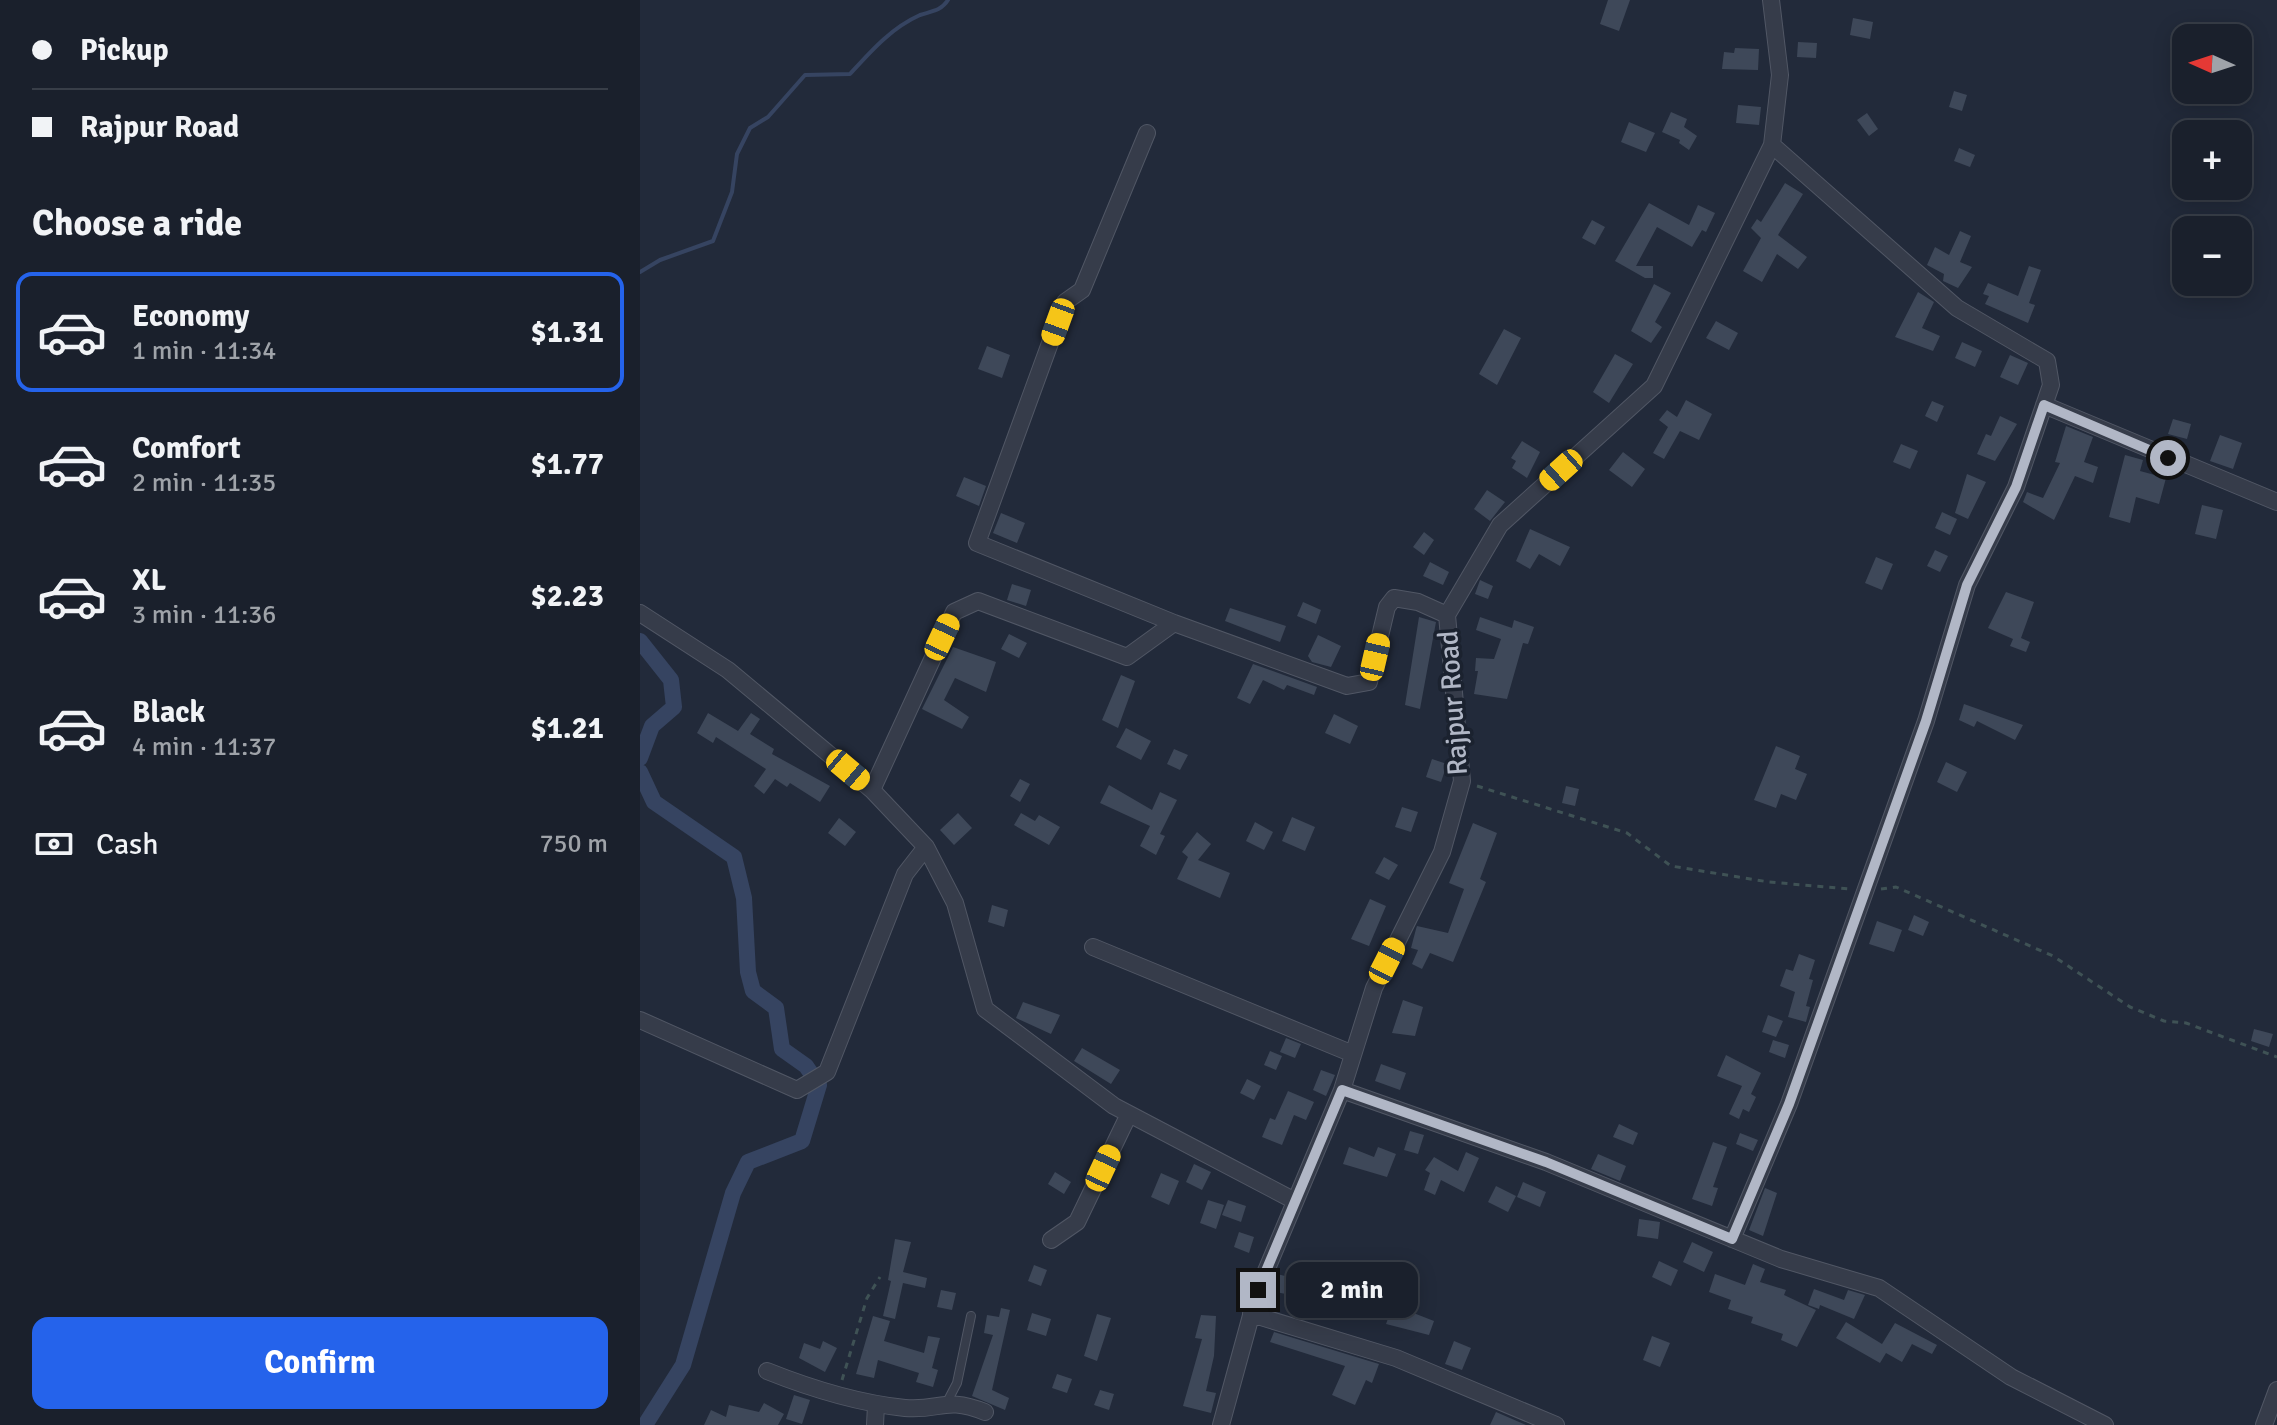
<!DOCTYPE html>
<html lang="en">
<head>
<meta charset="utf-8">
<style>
	body { margin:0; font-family:Signika,sans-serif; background:#272d38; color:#f1f3f6; height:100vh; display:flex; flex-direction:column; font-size:30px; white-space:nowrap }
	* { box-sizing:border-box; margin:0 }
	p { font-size:26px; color:#9fa3a9 }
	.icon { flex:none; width:44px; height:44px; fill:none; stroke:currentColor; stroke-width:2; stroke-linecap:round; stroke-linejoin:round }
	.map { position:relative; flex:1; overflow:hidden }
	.panel { display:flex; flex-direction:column; background:#1a202c; width:640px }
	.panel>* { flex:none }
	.guide { display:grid; align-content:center; height:176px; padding:0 32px; background:#1a202c }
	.needle { width:52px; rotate:273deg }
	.fabs { position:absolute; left:1532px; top:24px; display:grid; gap:16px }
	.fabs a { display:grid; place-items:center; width:80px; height:80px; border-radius:16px; background:#1a202c; box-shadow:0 4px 20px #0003,0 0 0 2px #383e48; font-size:40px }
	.end { position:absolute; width:36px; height:36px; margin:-18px; border:10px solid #b1b7c6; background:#111; box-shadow:0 0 0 4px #111 }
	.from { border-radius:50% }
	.bubble { position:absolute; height:56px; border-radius:16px; background:#1a202c; box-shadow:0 4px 20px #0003,0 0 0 2px #383e48; font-size:26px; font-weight:800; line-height:56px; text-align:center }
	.car { position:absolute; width:24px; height:48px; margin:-24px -12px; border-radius:10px; box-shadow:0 0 6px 2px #0007; background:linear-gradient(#f5c518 24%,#345 0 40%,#f5c518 0 76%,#345 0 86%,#f5c518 0) }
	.guide b { display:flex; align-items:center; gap:28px; height:76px; font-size:30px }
	.guide b+b { border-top:2px solid #383e48 }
	.guide i { width:20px; height:20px; background:#f1f3f6 }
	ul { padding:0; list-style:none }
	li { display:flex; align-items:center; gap:24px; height:120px; margin:0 16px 12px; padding:0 16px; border:4px solid transparent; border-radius:16px }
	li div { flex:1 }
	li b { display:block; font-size:30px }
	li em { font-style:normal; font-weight:800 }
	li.active { border-color:#2563eb }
	li>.icon { width:72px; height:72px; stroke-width:1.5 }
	h2 { padding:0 32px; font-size:36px; line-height:96px }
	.pay { display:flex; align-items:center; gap:20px; height:88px; padding:0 32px; font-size:30px }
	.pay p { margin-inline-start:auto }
	.button { display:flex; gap:16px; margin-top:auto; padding:16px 32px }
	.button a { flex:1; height:92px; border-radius:16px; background:#2563eb; color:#fff; font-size:32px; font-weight:800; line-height:92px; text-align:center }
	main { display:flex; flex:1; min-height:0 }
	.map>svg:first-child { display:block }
</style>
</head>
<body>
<main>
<section class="panel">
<div class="guide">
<b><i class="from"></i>Pickup</b>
<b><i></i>Rajpur Road</b>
</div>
<h2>Choose a ride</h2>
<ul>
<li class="active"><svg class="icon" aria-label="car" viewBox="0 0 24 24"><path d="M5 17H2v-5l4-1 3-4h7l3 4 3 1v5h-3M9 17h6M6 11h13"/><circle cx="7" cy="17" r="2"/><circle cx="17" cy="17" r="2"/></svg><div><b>Economy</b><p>1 min · 11:34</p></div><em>$1.31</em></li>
<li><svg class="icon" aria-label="car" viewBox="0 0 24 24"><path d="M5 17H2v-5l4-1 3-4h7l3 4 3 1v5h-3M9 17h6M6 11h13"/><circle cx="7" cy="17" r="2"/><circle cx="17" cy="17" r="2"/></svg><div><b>Comfort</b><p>2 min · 11:35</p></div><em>$1.77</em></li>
<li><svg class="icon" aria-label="car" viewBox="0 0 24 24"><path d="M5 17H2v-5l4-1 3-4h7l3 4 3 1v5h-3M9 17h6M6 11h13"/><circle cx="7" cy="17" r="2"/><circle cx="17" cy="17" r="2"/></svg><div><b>XL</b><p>3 min · 11:36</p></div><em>$2.23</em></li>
<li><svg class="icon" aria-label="car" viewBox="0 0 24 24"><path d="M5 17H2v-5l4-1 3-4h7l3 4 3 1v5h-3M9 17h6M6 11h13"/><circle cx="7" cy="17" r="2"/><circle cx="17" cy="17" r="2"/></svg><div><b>Black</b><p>4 min · 11:37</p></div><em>$1.21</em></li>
</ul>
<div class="pay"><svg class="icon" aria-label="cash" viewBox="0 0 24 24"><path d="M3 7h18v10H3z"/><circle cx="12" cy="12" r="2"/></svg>Cash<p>750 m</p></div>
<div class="button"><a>Confirm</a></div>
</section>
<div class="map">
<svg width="1637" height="1425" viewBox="0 0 1637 1425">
	<rect width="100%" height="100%" fill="#222a3a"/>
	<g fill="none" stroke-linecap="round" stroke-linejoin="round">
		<path stroke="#364461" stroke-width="4" d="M0 272 20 260 73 241 92 192 97 154 110 128 128 117 165 75 210 74C231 51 251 28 280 15 292 11 301 11 308 0"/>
		<path stroke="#364461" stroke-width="16" d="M0 641 31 680 34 707 12 726 0 758
			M0 772 14 802 94 857 104 898 108 972 113 991 136 1008 142 1049 166 1066 179 1085 162 1141 108 1162 93 1193 43 1365 5 1425"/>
	</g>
	<path fill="#3e4859" d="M968 0H990L979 31 960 24Z
		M1213 18 1233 22 1230 39 1210 35Z
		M1158 42 1177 43 1176 58 1157 57Z
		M1095 48 1119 49 1118 70 1082 69 1084 52 1094 53Z
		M1314 91 1327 95 1322 111 1309 107Z
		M1098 105 1121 107 1119 125 1096 123Z
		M1031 112 1047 119 1044 127 1057 136 1049 150 1039 143 1040 140 1022 132Z
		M1227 113 1238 129 1229 136 1217 120Z
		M989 122 1015 133 1006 152 981 142Z
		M1319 148 1335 155 1330 167 1314 161Z
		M1145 183 1163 194 1138 235 1167 257 1158 269 1137 254 1122 282 1103 271 1121 238 1111 228 1117 219 1121 222Z
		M1009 203 1049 225 1058 205 1075 213 1066 232 1062 230 1052 247 1017 227 996 266H1013V278H1005L975 261Z
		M952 220 965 227 955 245 942 238Z
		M1320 231 1331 236 1320 262 1332 267 1318 288 1303 281 1304 274 1287 265 1295 247 1309 255Z
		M1389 266 1401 270 1389 303 1395 305 1388 323 1345 304 1349 296 1343 294 1348 283 1378 296Z
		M1014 284 1031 293 1015 322 1022 327 1011 343 991 331Z
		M1278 292 1294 302 1282 328 1300 336 1293 351 1255 337Z
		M1076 321 1098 333 1089 350 1066 338Z
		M864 329 881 338 857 385 839 374Z
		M1322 342 1342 351 1335 367 1315 358Z
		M347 346 370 355 362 378 338 369Z
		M975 354 993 364 969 403 953 392Z
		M1370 355 1388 363 1378 385 1360 377Z
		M1046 400 1072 414 1059 440 1040 431 1024 459 1013 453 1028 427 1019 420 1027 410 1037 417Z
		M1292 401 1304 406 1297 422 1285 416Z
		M1360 416 1377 424 1355 461 1337 454 1346 434 1351 436Z
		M1533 419 1551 424 1547 439 1528 434Z
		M1426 426 1453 437 1444 462 1458 467 1453 483 1435 476 1414 520 1383 502 1387 492 1403 498 1405 494 1420 463 1415 462Z
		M1580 435 1602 443 1593 469 1570 461Z
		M882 441 900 452 887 478 872 468 876 461 871 458Z
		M1261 444 1278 451 1270 469 1253 462Z
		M983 452 1005 469 992 487 969 470Z
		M1485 455 1503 460 1500 471 1526 478 1519 504 1496 497 1490 523 1469 517Z
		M1327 474 1346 482 1328 519 1315 513Z
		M324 477 346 486 339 506 316 496Z
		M847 490 865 502 850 521 834 509Z
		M1562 505 1583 510 1576 539 1555 534Z
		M1302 512 1317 519 1310 535 1295 528Z
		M361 513 385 523 377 543 353 533Z
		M890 529 930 547 920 566 899 554 890 569 876 561Z
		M784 532 794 540 784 555 773 547Z
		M1295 550 1308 556 1300 572 1287 566Z
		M1236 557 1253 564 1242 590 1225 583Z
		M790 562 809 572 803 585 783 576Z
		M840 580 853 586 848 599 835 594Z
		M372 584 391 590 386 606 367 600Z
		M1366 592 1394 602 1381 638 1390 642 1386 652 1370 646 1373 639 1348 628Z
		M663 602 681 610 676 624 657 616Z
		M590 608 646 626 640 642 585 621Z
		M779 617 796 622 780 709 765 705Z
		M840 617 872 628 874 620 894 627 888 644 883 643 867 699 834 694 838 671H835L836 658 854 659 861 639 836 630Z
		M369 634 387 643 379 658 361 649Z
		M678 635 701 646 691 667 672 662 668 656Z
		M313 647 356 662 346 692 315 678 304 700 329 717 322 729 282 709Z
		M613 664 677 687 674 695 647 685 644 690 623 680 610 704 597 698Z
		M481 675 495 681 478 728 462 720Z
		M1324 704 1383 725 1375 740 1337 721 1334 727 1319 720Z
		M68 713 98 731 111 713 120 719 110 734 134 749 132 754 190 786 180 802 150 783 147 787 135 779 124 794 114 786 126 769 76 737 73 743 57 733Z
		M694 714 718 726 710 744 685 733Z
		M486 728 511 741 501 760 476 747Z
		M1136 746 1160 756 1155 769 1167 774 1156 800 1141 794 1136 808 1114 800Z
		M534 749 548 755 540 770 527 764Z
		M792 759 807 764 801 782 786 777Z
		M1306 762 1327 772 1317 792 1297 782Z
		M380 779 390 784 380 802 370 796Z
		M469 785 512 810 520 792 537 800 520 834 525 836 516 855 500 846 510 826 460 803Z
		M926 786 939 789 935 806 922 803Z
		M762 807 778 812 771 832 755 827Z
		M318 813 332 828 314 845 300 830Z
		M381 813 395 821 399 815 420 827 409 845 374 825Z
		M652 817 675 827 665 851 642 841Z
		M199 818 216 832 205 846 188 833Z
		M615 822 633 832 624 850 606 841Z
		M833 823 857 833 840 879 846 882 813 962 790 953 782 969 772 964 778 950 771 948 776 929 777 926 808 933 824 889 809 883Z
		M557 832 571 844 558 860 590 873 580 898 537 879 548 857 542 852Z
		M744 857 758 865 749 880 735 873Z
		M730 899 746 906 729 946 711 939Z
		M352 905 368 910 364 927 348 922Z
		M1274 915 1289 922 1283 936 1268 930Z
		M1237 921 1262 930 1254 952 1229 944Z
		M1159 954 1175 960 1169 979 1173 980 1166 1006 1170 1007 1166 1022 1148 1017 1155 992 1140 986 1146 969 1153 971Z
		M763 1000 783 1007 775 1036 752 1033Z
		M383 1002 420 1015 411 1034 376 1018Z
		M1128 1015 1143 1021 1136 1037 1122 1032Z
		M1614 1029 1633 1034 1629 1047 1611 1041Z
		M646 1038 661 1044 655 1058 640 1052Z
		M1133 1040 1149 1045 1145 1058 1129 1052Z
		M442 1048 480 1070 471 1084 434 1061Z
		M630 1051 642 1056 636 1070 624 1065Z
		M1086 1055 1121 1073 1111 1094 1116 1097 1109 1112 1103 1109 1099 1119 1089 1114 1102 1086 1077 1076Z
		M741 1064 766 1073 760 1090 735 1081Z
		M681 1070 695 1075 686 1096 673 1090Z
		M607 1079 621 1086 614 1100 600 1093Z
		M648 1091 674 1102 666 1120 654 1115 642 1145 622 1137 630 1118 635 1120Z
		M979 1124 998 1133 993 1145 973 1137Z
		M770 1131 784 1135 778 1154 764 1150Z
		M1100 1133 1118 1140 1113 1151 1096 1144Z
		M1073 1142 1087 1147 1073 1187 1078 1188 1072 1206 1052 1199Z
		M709 1147 734 1157 738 1147 756 1154 747 1177 703 1164Z
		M826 1152 839 1158 824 1192 801 1180 795 1195 784 1190 790 1173 785 1170 794 1157 818 1171Z
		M958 1154 986 1166 980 1181 951 1169Z
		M554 1164 571 1172 562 1190 546 1182Z
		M415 1172 431 1182 424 1194 408 1184Z
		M521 1173 539 1181 529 1205 511 1197Z
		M883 1182 906 1192 900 1207 877 1197Z
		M856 1186 876 1196 868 1212 848 1202Z
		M1125 1188 1137 1193 1123 1236 1109 1230Z
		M568 1200 584 1205 576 1229 560 1223Z
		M588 1200 606 1206 601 1222 582 1215Z
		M999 1219 1020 1222 1018 1239 997 1236Z
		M599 1232 614 1237 609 1253 594 1247Z
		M255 1239 271 1242 263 1272 287 1278 285 1288 263 1283 255 1319 243 1316 251 1281 248 1280Z
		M1052 1242 1073 1252 1064 1272 1043 1262Z
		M1019 1261 1038 1270 1031 1286 1012 1277Z
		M1113 1264 1125 1269 1120 1282 1146 1290 1144 1295 1176 1310 1157 1347 1141 1340 1143 1334 1111 1323 1113 1317 1088 1309 1091 1300 1069 1292 1075 1274 1105 1285Z
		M394 1265 407 1270 401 1286 388 1281Z
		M637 1274 649 1277 646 1294 630 1291Z
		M1174 1289 1204 1300 1208 1290 1225 1295 1214 1319 1180 1305 1179 1309 1168 1305Z
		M301 1290 316 1293 312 1310 297 1307Z
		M753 1305 794 1321 789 1335 746 1324Z
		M361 1308 370 1310 352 1390 369 1398 365 1410 332 1396 353 1335 344 1333 347 1315 359 1317Z
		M392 1313 411 1319 406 1336 387 1330Z
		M457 1314 471 1318 457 1361 444 1356Z
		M561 1315 576 1316 574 1356 566 1391 576 1393 571 1413 543 1406 562 1339 555 1338Z
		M233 1316 250 1321 244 1341 284 1353 288 1336 300 1338 292 1368 298 1370 293 1387 276 1382 279 1373 238 1360 234 1378 216 1374Z
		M1206 1322 1242 1344 1255 1323 1297 1345 1292 1354 1272 1344 1262 1362 1246 1353 1240 1363 1196 1338Z
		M634 1332 739 1364 732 1383 726 1380 715 1405 692 1395 705 1366 630 1342Z
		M1012 1336 1030 1343 1020 1367 1003 1360Z
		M183 1341 197 1348 185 1372 159 1358 164 1343 180 1349Z
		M814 1341 831 1348 822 1370 805 1364Z
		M417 1374 432 1379 427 1393 412 1388Z
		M460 1390 474 1394 469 1410 454 1405Z
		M154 1395 170 1400 162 1424 146 1419Z
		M124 1403 144 1414 138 1425H64L71 1410 86 1417 89 1405 119 1412Z
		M856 1412 863 1415 886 1425H850Z"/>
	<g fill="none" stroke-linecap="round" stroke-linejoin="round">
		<g stroke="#515765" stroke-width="10">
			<path id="service" d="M307 1402 317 1383 331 1316"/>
		</g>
		<g stroke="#515765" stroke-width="18">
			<path id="minor" d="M507 133 442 290 425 302 337 543 534 623
				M1404 405 1637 502
				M0 613 88 670 232 790 286 847 315 903 345 1009 474 1106 655 1201
				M232 790 314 612 338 601 487 657 534 623 707 686 729 682 747 607 754 598 778 602 807 615
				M453 947 713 1054
				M0 1020 157 1090 187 1072 265 874 286 847
				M702 1090 906 1162 1141 1259 1239 1288 1371 1377 1465 1425
				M1092 1239 1149 1104 1286 721 1327 585 1376 487 1411 385 1407 361 1317 308 1132 145
				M411 1240 437 1222 489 1114
				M611 1314 756 1358 916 1425
				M127 1371C172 1389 217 1403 265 1408 301 1411 305 1396 345 1412
				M235 1425 236 1405
				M581 1425 618 1290 702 1090 734 988 802 852 822 781 807 615 860 525 1014 386 1132 145 1140 75 1131 0
				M1624 1425 1637 1390"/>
		</g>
		<path stroke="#3f5255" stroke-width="3" stroke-dasharray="6 6" stroke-linecap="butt" d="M837 786 987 833 1031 866 1129 882 1209 889
			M1241 889 1256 887 1413 956 1490 1007 1524 1021 1546 1023 1637 1057
			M202 1380 227 1298 240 1277"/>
		<use href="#service" stroke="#363c4a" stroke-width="8"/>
		<use href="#minor" stroke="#363c4a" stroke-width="16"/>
	</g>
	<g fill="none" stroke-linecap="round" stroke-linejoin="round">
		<path stroke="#b1b7c6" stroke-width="10" d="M618 1290 702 1090 906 1162 1092 1239 1149 1104 1286 721 1327 585 1376 487 1404 405 1528 458"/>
	</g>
	<g text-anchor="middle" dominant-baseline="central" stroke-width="7" stroke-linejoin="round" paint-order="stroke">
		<g font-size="28" fill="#b1b7c6" stroke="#1b222f">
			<text transform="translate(813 703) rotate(-94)">Rajpur Road</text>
		</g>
	</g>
</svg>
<div class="fabs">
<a><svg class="needle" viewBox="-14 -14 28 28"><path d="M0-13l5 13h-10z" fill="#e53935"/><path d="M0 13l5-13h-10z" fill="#9fa3a9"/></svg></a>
<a>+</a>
<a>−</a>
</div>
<i class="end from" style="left:1528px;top:458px"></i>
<i class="end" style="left:618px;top:1290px"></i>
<div class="bubble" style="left:646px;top:1262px;width:132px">2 min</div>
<i class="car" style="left:418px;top:322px;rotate:200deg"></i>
<i class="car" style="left:921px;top:470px;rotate:228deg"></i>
<i class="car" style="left:302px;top:637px;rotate:25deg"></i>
<i class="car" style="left:735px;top:657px;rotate:13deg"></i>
<i class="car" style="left:208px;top:770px;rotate:130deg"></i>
<i class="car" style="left:747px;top:961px;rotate:27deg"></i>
<i class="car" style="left:463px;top:1168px;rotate:25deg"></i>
</div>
</main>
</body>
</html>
